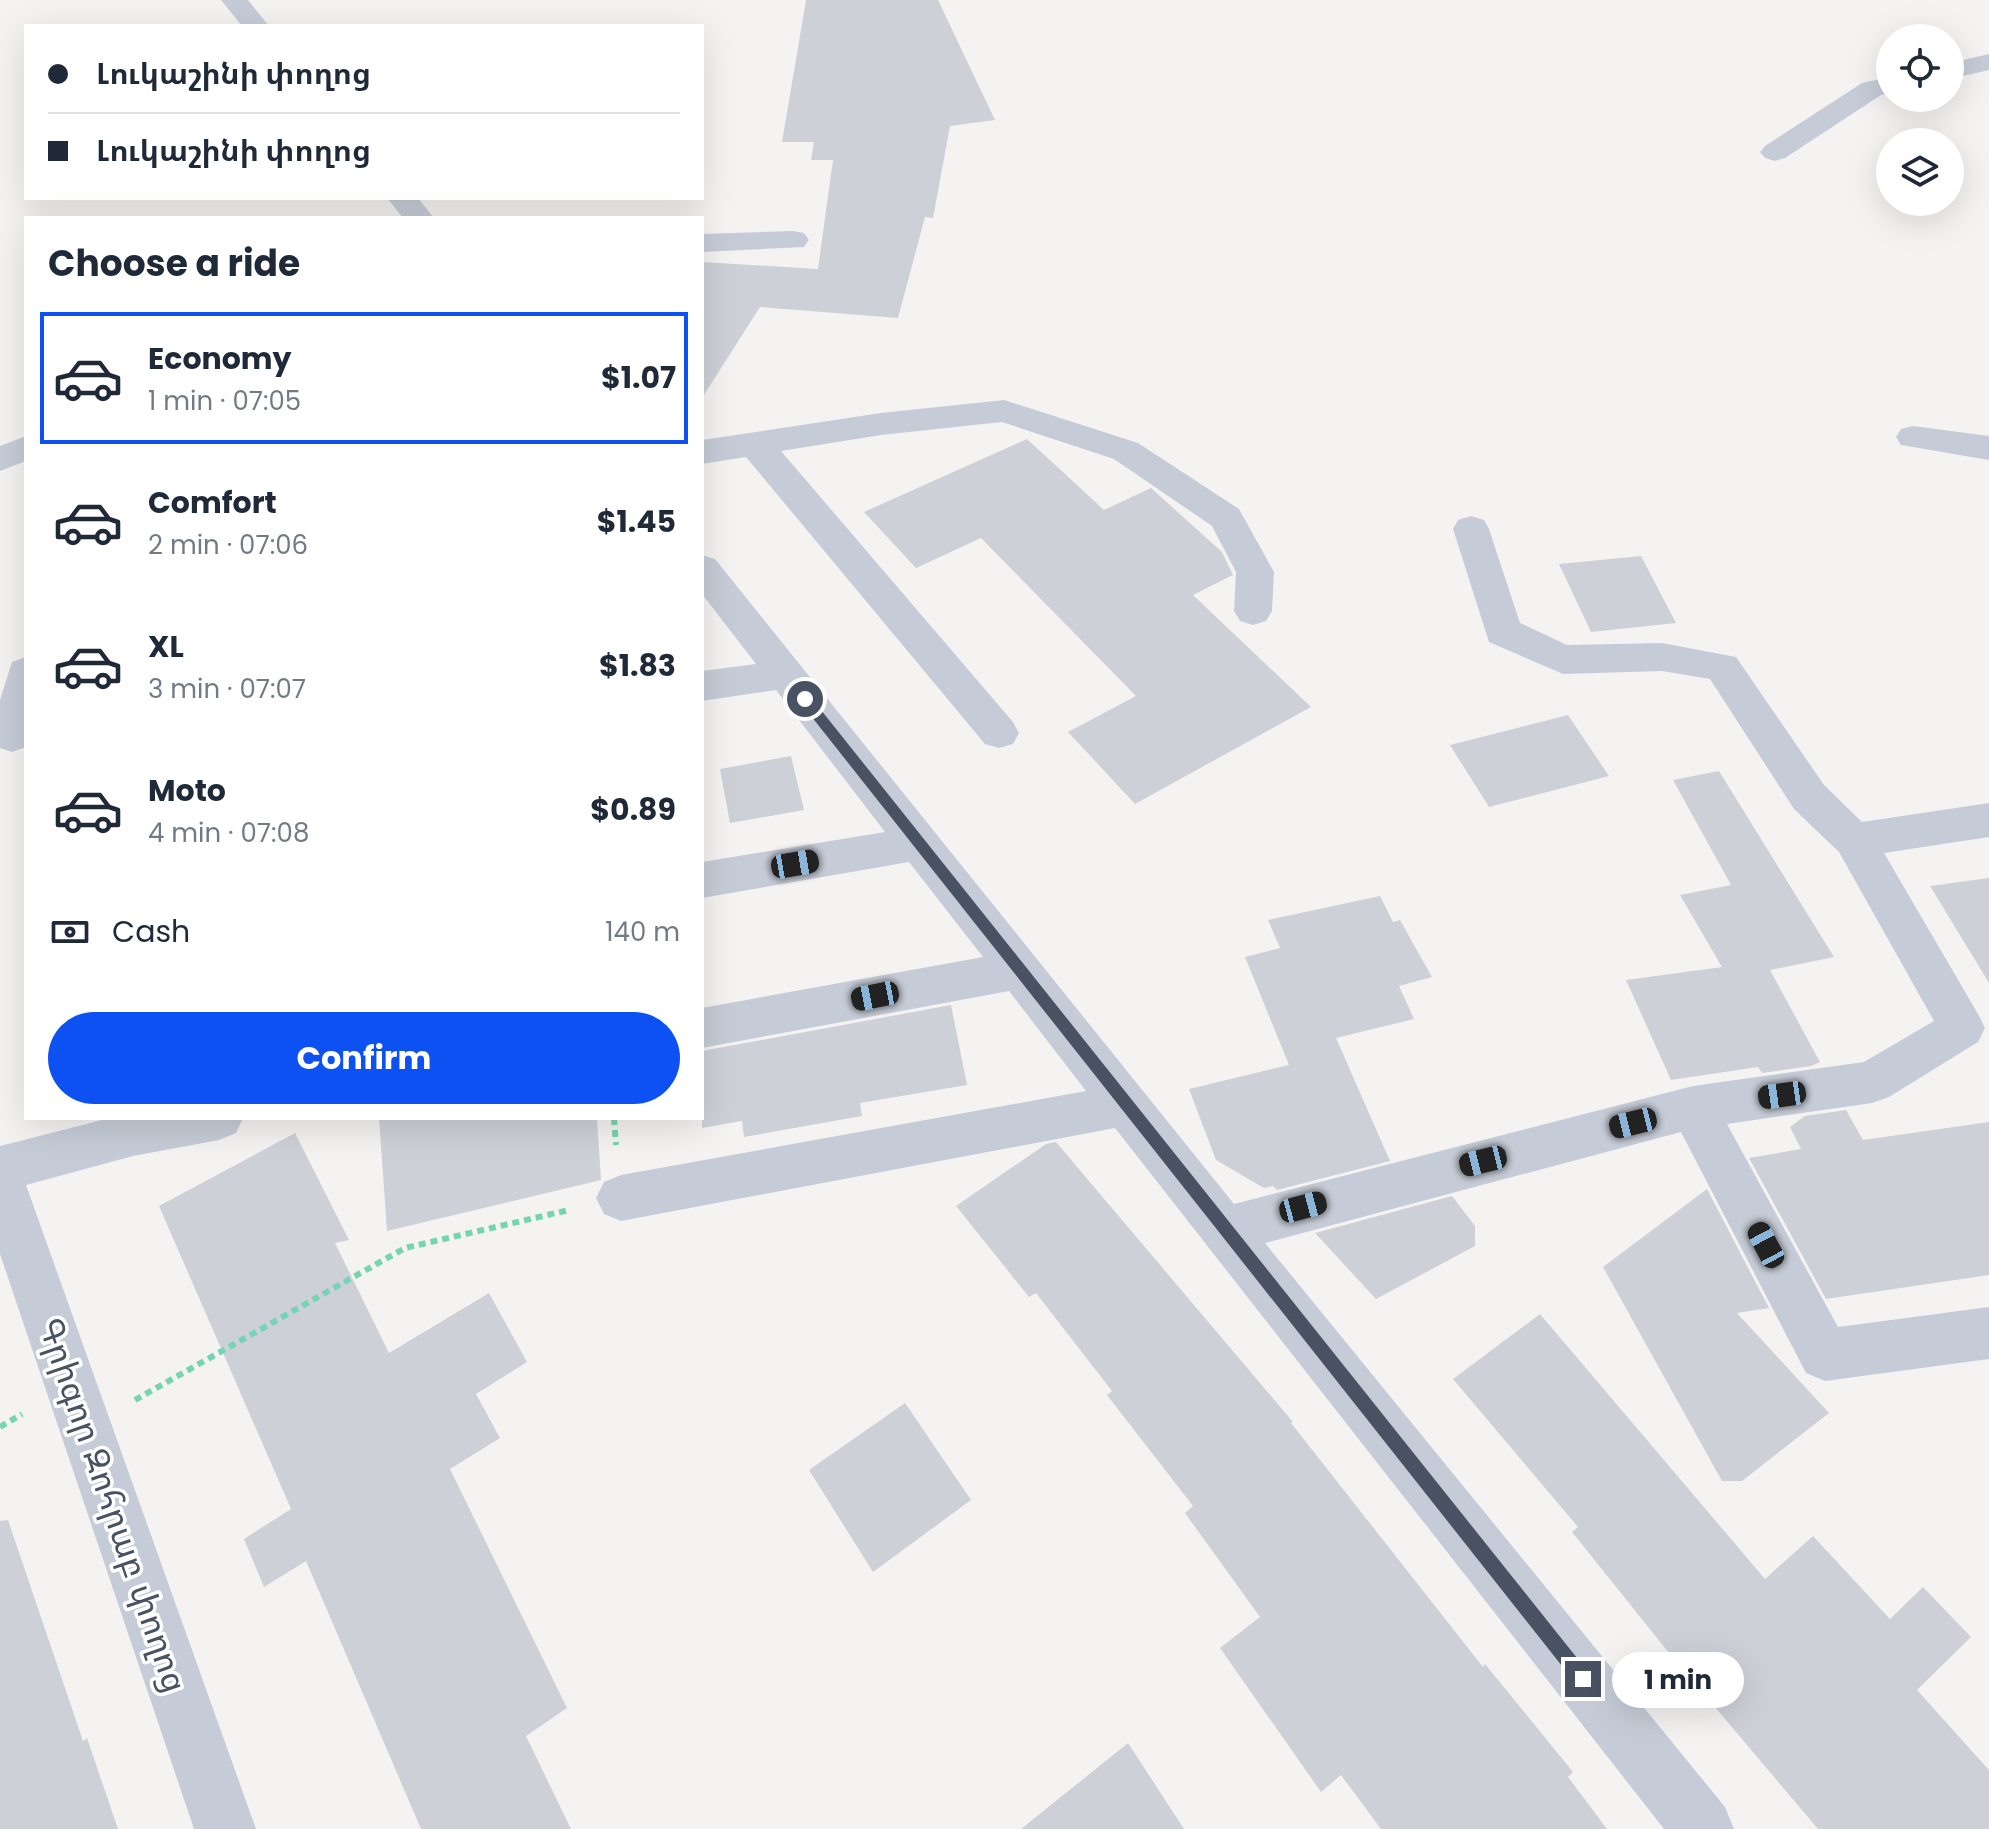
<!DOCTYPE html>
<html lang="en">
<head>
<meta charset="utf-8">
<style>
	body { margin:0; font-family:Poppins,"Noto Sans Armenian",sans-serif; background:#f2f2f3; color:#1f2937; height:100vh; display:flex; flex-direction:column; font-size:30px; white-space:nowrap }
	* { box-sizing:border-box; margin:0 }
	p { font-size:26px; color:#747a83 }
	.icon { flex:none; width:44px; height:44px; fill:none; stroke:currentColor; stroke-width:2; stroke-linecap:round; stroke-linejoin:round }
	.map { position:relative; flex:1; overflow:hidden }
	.side { position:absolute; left:24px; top:216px; width:680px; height:904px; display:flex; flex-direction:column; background:#fff; border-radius:0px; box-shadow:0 8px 32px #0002 }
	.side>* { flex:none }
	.banner { position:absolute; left:24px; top:24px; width:680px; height:176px; border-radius:0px; box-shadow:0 8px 32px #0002; display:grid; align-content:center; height:176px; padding:0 24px; background:#fff }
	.tools { position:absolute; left:1876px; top:24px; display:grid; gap:16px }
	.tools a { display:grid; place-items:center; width:88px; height:88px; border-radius:50%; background:#fff; box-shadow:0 8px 32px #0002; font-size:40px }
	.end { position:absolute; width:36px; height:36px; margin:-18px; border:10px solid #485262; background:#fff; box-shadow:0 0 0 4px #fff }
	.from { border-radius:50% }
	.bubble { position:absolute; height:56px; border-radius:28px; background:#fff; box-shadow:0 8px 32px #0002; font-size:26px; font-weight:700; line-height:56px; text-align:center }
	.car { position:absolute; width:24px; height:48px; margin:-24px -12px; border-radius:10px; box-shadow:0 0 6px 2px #0007; background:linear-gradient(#222 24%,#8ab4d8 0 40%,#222 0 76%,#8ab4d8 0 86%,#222 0) }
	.banner b { display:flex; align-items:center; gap:28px; height:76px; font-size:30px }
	.banner b+b { border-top:2px solid #e0e1e3 }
	.banner i { width:20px; height:20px; background:#1f2937 }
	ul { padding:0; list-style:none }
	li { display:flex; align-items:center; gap:24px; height:132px; margin:0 16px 12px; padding:0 8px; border:4px solid transparent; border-radius:0px }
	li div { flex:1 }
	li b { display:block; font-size:30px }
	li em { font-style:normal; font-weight:700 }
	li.selected { border-color:#0e51f3 }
	li>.icon { width:72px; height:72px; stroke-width:1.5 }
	h2 { padding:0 24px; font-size:36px; line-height:96px }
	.pay { display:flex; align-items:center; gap:20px; height:88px; padding:0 24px; font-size:30px }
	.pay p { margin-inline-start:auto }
	.button { display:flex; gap:16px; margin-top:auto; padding:16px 24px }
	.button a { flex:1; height:92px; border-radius:48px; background:#0e51f3; color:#fff; font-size:32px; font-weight:700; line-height:92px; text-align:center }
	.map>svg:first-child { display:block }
</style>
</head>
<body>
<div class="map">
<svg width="1989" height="1829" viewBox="0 0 1989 1829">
	<rect width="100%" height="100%" fill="#f5f3f2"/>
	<path fill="#ced0d8" d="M806 0H938L995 120 950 126 933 218 925 217 898 318 760 307 702 398V262L818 269 833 160H811L814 142H782Z
		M1027 439 1104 510 1151 488 1222 552 1233 575 1193 595 1311 707 1135 804 1068 732 1136 696 981 538 916 568 864 512Z
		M1641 556 1676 623 1591 632 1559 564Z
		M1568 715 1609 776 1489 807 1450 745Z
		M791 756 804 810 730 823 720 769Z
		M1719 771 1834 957 1770 970 1820 1062 1811 1066 1762 1073 1758 1067 1671 1080 1626 980 1722 967 1680 895 1731 885 1673 780Z
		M1989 878V983L1930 886Z
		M1380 896 1393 922 1400 920 1432 977 1399 986 1414 1019 1336 1038 1390 1161 1277 1190 1273 1186 1264 1188 1216 1160 1189 1089 1289 1065 1245 957 1280 948 1268 920Z
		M951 1005 967 1085 860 1103 862 1116 744 1137 742 1121 702 1128V1051Z
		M1846 1110 1863 1140 1989 1122V1275L1826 1299 1749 1158 1801 1149 1790 1127 1805 1116Z
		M379 1118H597L601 1180 387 1231Z
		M295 1133 349 1240 335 1243 389 1353 489 1293 527 1362 476 1394 500 1438 450 1469 567 1708 526 1736 571 1829H421L306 1561 264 1587 244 1539 291 1509 159 1206Z
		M1056 1142 1293 1422 1291 1423 1483 1667 1485 1664 1573 1772 1568 1777 1607 1829H1381L1341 1775 1321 1792 1220 1648 1260 1617 1185 1513 1193 1506 1107 1395 1112 1391 1036 1293 1029 1297 956 1206 1046 1144Z
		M1707 1189 1769 1308 1737 1313 1829 1413 1742 1481H1722L1603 1267Z
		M1452 1196 1475 1226V1246L1376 1299 1315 1233Z
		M1540 1314 1765 1579 1813 1536 1890 1619 1923 1587 1971 1637 1917 1690 1989 1770V1829H1818L1665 1648 1572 1532 1578 1527 1453 1379Z
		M905 1403 971 1500 873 1572 809 1470Z
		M8 1520 83 1741 87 1738 118 1829H0V1521Z
		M1128 1743 1184 1829H1021Z"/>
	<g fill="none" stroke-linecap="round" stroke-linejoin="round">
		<path stroke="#75d4b3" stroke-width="6" stroke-dasharray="7 5" stroke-linecap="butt" d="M614 1118 616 1145
			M135 1400 405 1248 569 1210
			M0 1427 22 1414"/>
		<path fill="#c6ccd7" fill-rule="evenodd" d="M221 0H248L269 26H242Z
			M1989 54V70L1950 79V63Z
			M1890 77V93L1881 95 1785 158 1775 161 1765 158 1760 152 1765 146 1862 83Z
			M387 198H418L434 218H403Z
			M793 231 804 233 809 240 804 247 702 252V234Z
			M1004 400 1138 443 1239 509 1274 572 1272 611 1266 621 1253 625 1240 621 1234 611 1236 572 1212 526 1114 459 1002 422 881 435 781 451 1013 722 1019 733 1013 744 999 748 985 744 746 457 702 464V440L881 413Z
			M1913 426 1989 436V460L1901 445 1896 437 1901 429Z
			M26 436V461L0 471V446Z
			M1471 516 1484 520 1489 529 1520 623 1567 645 1662 643 1736 657 1824 785 1862 822 1989 803V837L1884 853 1978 1014 1985 1028 1978 1042 1889 1097 1872 1103 1727 1124 1838 1327 1989 1307V1359L1825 1381 1806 1373 1681 1132 1265 1243 1725 1807 1734 1829H1664L1115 1128 621 1221 604 1214 596 1198 604 1182 621 1175 1086 1091 1009 991 702 1048V1008L983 957 909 862 702 898V862L885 832 776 690 702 701V671L756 664 702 594V555L715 559 1234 1204 1693 1086 1864 1062 1934 1021 1839 852 1794 809 1710 679 1662 671 1563 674 1489 642 1453 529 1458 520Z
			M26 657V747L12 752 0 748V700L12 662Z
			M110 1118H243L236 1133 219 1140 133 1156 26 1185 256 1829H194L0 1254V1146Z"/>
	</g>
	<path fill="#485262" d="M805 694 809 695 1589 1673 1591 1679 1589 1685 1583 1688 1577 1685 800 702 799 699Z"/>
	<g text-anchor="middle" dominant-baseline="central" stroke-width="7" stroke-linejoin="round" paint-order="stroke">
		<g font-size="34" fill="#485262" stroke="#fff">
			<text transform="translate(113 1505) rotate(71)">Գրիգոր Զոհրաբ փողոց</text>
		</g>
	</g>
</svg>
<div class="tools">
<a><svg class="icon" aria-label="locate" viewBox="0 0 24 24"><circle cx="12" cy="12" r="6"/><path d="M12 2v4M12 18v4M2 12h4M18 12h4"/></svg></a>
<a><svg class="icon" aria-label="layers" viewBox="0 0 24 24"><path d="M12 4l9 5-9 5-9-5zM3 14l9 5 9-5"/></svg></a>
</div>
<i class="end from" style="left:805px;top:699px"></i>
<i class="end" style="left:1583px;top:1679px"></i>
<div class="bubble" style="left:1612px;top:1652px;width:132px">1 min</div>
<i class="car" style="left:795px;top:864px;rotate:80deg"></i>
<i class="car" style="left:875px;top:996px;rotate:259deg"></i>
<i class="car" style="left:1782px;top:1095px;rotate:262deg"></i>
<i class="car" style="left:1633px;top:1123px;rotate:256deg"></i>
<i class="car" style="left:1483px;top:1161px;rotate:256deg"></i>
<i class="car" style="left:1303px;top:1207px;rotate:75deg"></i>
<i class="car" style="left:1766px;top:1245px;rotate:332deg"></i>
<div class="banner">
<b><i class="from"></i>Լուկաշինի փողոց</b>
<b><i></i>Լուկաշինի փողոց</b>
</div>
<section class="side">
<h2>Choose a ride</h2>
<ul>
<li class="selected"><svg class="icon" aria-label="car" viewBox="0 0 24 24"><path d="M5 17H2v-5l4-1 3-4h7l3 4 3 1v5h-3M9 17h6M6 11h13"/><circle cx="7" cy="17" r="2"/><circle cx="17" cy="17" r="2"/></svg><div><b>Economy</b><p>1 min · 07:05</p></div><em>$1.07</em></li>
<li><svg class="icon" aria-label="car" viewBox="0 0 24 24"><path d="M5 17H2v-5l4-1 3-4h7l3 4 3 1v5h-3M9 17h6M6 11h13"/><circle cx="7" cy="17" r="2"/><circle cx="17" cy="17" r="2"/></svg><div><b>Comfort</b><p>2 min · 07:06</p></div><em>$1.45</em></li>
<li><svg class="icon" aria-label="car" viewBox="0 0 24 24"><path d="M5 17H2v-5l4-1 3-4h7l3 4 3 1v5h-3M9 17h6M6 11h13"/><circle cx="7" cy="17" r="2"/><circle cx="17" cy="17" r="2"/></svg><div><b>XL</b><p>3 min · 07:07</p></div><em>$1.83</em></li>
<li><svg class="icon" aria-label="car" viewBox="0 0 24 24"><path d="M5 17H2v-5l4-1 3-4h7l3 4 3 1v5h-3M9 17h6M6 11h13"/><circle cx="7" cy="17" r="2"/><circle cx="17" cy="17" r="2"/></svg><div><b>Moto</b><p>4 min · 07:08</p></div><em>$0.89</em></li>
</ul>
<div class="pay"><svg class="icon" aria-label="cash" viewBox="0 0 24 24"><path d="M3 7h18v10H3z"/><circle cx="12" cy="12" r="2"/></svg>Cash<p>140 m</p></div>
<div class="button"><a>Confirm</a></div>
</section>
</div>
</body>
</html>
